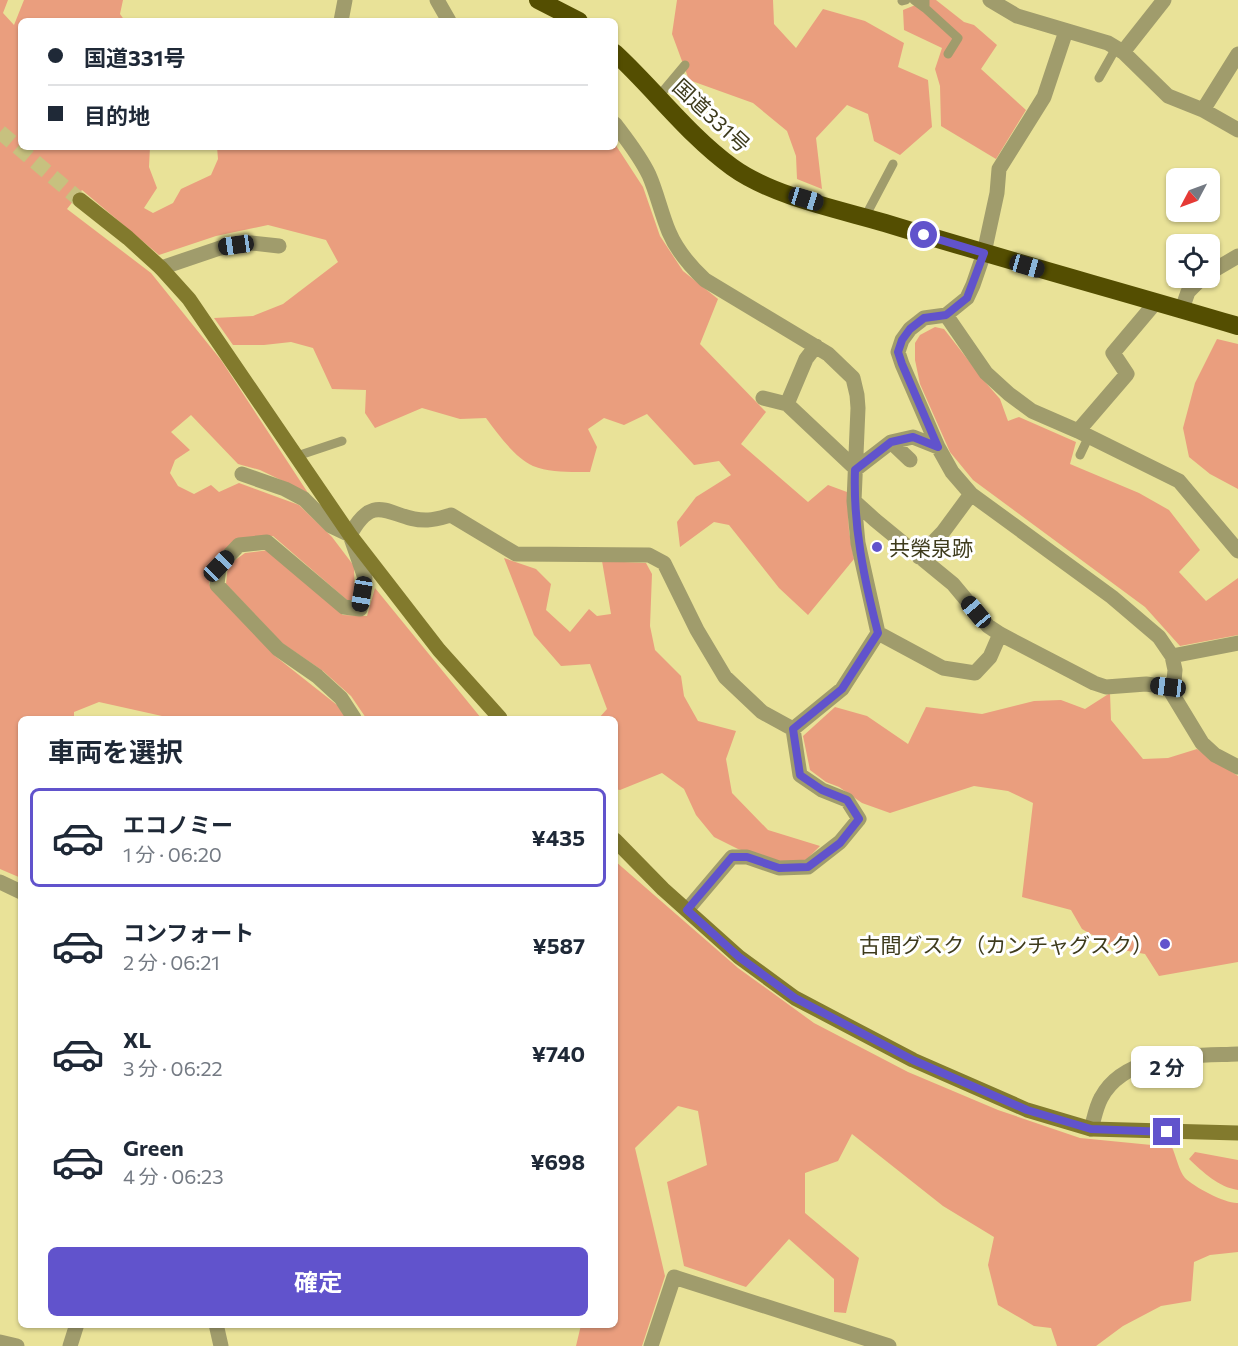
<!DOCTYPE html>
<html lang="ja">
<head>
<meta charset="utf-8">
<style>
	body { margin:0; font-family:Commissioner,"Noto Sans JP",sans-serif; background:#f2f2f3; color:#1f2937; height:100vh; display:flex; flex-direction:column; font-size:22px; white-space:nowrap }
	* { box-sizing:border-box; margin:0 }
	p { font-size:20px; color:#747a83 }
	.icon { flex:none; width:33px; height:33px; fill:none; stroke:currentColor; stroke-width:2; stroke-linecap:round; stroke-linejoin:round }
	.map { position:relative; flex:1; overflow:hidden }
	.side { position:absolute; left:18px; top:716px; width:600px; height:612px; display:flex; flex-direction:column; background:#fff; border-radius:9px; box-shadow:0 2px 4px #0004 }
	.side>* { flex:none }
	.banner { position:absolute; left:18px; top:18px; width:600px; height:132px; border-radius:9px; box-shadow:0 2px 4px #0004; display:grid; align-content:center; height:132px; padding:0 30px; background:#fff }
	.needle { width:39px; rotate:229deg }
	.buttons { position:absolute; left:1166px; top:168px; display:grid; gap:12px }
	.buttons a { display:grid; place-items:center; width:54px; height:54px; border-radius:9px; background:#fff; box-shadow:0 2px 4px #0004; font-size:30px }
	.end { position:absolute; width:27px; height:27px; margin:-14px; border:8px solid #6153cc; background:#fff; box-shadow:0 0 0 3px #fff }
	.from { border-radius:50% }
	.bubble { position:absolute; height:42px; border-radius:9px; background:#fff; box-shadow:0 2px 4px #0004; font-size:20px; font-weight:700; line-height:42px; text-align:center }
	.car { position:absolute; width:18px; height:36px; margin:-18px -9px; border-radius:8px; box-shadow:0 0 4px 2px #0007; background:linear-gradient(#222 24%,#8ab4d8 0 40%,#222 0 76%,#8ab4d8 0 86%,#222 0) }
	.banner b { display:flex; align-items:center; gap:21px; height:57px; font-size:22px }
	.banner b+b { border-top:2px solid #e0e1e3 }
	.banner i { width:15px; height:15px; background:#1f2937 }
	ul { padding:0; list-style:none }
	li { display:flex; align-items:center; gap:18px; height:99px; margin:0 12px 9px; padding:0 18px; border:3px solid transparent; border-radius:9px }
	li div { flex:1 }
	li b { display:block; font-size:22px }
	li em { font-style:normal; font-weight:700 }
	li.on { border-color:#6153cc }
	li>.icon { width:54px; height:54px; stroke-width:1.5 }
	h2 { padding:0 30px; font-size:27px; line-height:72px }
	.button { display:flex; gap:12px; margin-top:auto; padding:12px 30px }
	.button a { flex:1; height:69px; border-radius:9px; background:#6153cc; color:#fff; font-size:24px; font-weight:700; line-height:69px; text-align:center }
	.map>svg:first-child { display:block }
</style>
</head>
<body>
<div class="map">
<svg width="1238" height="1346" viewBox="0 0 1238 1346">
	<rect width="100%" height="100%" fill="#e9e298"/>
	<path fill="#ea9e7e" d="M0 0H8L3 13 14 25 24 0H123L120 14 125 21H21V147H150L149 167 157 188 144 208 153 213 173 203 181 189 211 175 218 159 217 147H615V144L643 187 660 236 683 271 718 299 700 344 766 412 741 444 808 502 828 485 847 492 849 531 854 559 808 615 779 588 729 525 714 522 680 547 677 522 696 497 731 475 719 461 694 465 647 414 624 425 604 418 588 429 597 447 590 472C572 472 550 473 533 466 514 457 498 434 486 418L460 419 422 408 375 428 365 413 366 390 332 389 313 348 291 342 264 345H233L214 318 253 316 283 304 338 262 326 240 268 225 216 236 159 255 82 190 67 209 151 273 221 360 308 493 260 470 238 464 191 415 171 432 190 450 175 460 170 473 178 486 194 494 211 485 219 492 239 483 299 505 332 537 354 566 355 600H347L273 536 237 539 215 560 209 584 275 656 337 705 346 718H171L99 702 74 712V718H21V878L0 869Z
		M677 0H773L774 24 796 48 823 9 865 21 904 43 898 67 928 80 932 127 900 155 874 141 868 114 847 105 816 138 822 189 797 179 796 156 787 131 753 103 689 80 672 34Z
		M928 0H936L964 22 974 25 997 45 981 69 1026 110 996 159 941 126 940 86 935 69 942 48 904 30 903 10Z
		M935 327 944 329 986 383 1000 399 1008 421 1019 417 1076 442 1070 464 1139 493 1169 510 1200 550 1179 572 1206 601 1238 578V635L1180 646 1145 607 973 480 950 452 920 384 915 360V343L920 335Z
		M1217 339 1238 344V489L1210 474 1189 457 1183 428 1195 383Z
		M269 550 343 615 367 616 375 588 481 718H366L351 696 323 671 282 643 226 584 228 565 245 553Z
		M504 558 536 569 551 584 546 610 570 632 589 609 597 616 611 614 602 561 646 563 652 574 650 626 655 650 681 676 684 696 698 721 736 731 726 759 732 793 768 830 820 846 806 860 780 862 738 849 714 837 696 815 684 789 662 773 620 790 615 789V718H599L607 709 590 664 561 666 534 635Z
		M1110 693 1111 720 1143 759 1168 758 1197 749 1238 776V962L1159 976 1145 954 1117 949 1082 929 1071 910 1022 897 1033 803 1008 791 974 786 890 813 862 803 839 787 826 782 810 770 803 736 835 707 867 716 908 744 926 707 982 714 1034 701 1061 700 1085 709Z
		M615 861 738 968 814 1023 908 1072 998 1110 1080 1138 1172 1147C1176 1156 1179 1171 1185 1178 1194 1187 1226 1204 1238 1203V1252L1210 1255 1194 1262 1191 1301 1161 1306 1123 1326 1096 1346H1057L1051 1328 1034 1326 998 1305 988 1265 994 1237 943 1206 852 1134 838 1161 805 1173V1213L859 1258 846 1313 834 1312V1279L789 1239 746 1287 684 1266 667 1182 707 1165 698 1111 678 1106 635 1148 665 1276 642 1346H576L581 1325 615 1324Z
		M1195 1152 1238 1160V1190C1218 1187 1203 1172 1189 1159Z"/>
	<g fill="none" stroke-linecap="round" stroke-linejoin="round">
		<path stroke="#c7c17f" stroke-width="15" stroke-dasharray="15 8" stroke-linecap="butt" d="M0 132 80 200"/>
		<path stroke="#a09c6c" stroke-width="9" d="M914 0 925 8
			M925 0V8L958 38 948 54
			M902 1 906 0
			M1099 78 1116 48
			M659 96 685 65
			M865 217 893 164
			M1080 455 1089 436
			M297 456 342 441"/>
		<path stroke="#a09c6c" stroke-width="15" d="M437 0 449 21
			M990 0 1017 16 1108 43 1123 52 1168 96 1203 110 1238 130
			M341 21 345 0
			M1123 52 1164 0
			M1203 110 1238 54
			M161 268 220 248 251 243 279 246
			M1209 273 1238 256
			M1182 309 1188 292 1202 278
			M946 315 986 373 1009 394 1032 411 1078 431 1179 481 1238 551
			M763 398 787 404 856 469 891 442 913 437 938 447
			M787 404 806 359 816 346
			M1078 431 1127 374 1113 353 1156 302
			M891 442 910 460
			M242 474 285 489 304 499 331 526 350 535 365 578 360 609 344 607 267 542 239 545 219 566 217 585 278 649 317 676 341 698 354 718
			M854 501 875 520 953 584 988 626 1000 634 1094 683 1106 687 1146 684 1168 687 1174 681 1175 670 1172 656 1159 637 1112 597 971 494 952 472 938 447 902 364 898 352 902 340 910 329 924 318 946 315 967 298 973 285 984 253 997 193 999 169 1044 97 1066 31
			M350 535C376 487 392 522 428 520 435 520 444 517 451 515L516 554 649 555 664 563 697 630 725 677 762 712 793 729 842 689 878 633 858 543 854 501 858 408 857 395 853 378 828 354 705 280C690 266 677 251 669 232 661 213 657 193 649 175 640 156 627 140 615 124
			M919 557 943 532 971 494
			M878 633 943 668 975 673 990 657 1000 634
			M1172 656 1238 643
			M1168 687 1202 743 1215 755 1238 767
			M0 882 21 892
			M687 910 732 857H747L779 868 808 867 840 842 859 819 847 800 822 790 800 775 793 729
			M1091 1129C1094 1119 1096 1107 1101 1098 1125 1052 1194 1056 1238 1054
			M216 1324 221 1346
			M0 1342 17 1346
			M70 1346 77 1324
			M651 1346 674 1277 889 1346"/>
		<path stroke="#827a2d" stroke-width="15" d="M80 200 128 238 161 268 189 299 350 535 439 650 500 718
			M615 840 663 889 739 957 795 998 913 1060 1027 1110 1091 1129 1238 1133"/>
		<path stroke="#544e01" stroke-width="18" d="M538 0 579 21
			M615 53C655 90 688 135 732 167 772 196 837 209 885 223 1002 259 1120 291 1238 326"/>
	</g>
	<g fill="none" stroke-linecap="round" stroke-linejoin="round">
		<path stroke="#6153cc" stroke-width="8" d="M924 235 984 253 967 298 946 315 924 318 910 329 902 340 898 352 902 364 938 447 913 437 891 442 855 470C853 526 864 579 878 633L842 689 793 729 800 775 822 790 847 800 859 819 840 843 808 867 779 868 747 857H732L687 910 739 957 795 998 913 1060 1027 1110 1091 1129 1167 1132"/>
	</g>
	<g fill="#6153cc" stroke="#fff" stroke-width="2">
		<circle cx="877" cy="547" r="6"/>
		<circle cx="1165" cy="944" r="6"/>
	</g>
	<g text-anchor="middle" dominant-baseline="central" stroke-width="6" stroke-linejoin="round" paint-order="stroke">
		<g font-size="21" fill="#3e3b1c" stroke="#fff">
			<text transform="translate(712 115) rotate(43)">国道331号</text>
		</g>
		<g font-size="21" fill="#3e3b1c" stroke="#fff" text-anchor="start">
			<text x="889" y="547">共榮泉跡</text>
			<text x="1153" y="944" text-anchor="end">古間グスク（カンチャグスク）</text>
		</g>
	</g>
</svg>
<div class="buttons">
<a><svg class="needle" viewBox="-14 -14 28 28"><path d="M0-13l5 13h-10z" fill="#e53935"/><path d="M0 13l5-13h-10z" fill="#747a83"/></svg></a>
<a><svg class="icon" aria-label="locate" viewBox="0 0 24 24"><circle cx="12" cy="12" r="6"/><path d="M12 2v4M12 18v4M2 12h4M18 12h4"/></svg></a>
</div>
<i class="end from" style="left:924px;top:235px"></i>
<i class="end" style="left:1167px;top:1132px"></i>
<div class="bubble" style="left:1131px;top:1046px;width:72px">2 分</div>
<i class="car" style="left:806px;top:199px;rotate:107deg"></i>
<i class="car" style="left:236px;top:245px;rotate:262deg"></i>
<i class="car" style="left:1027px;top:266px;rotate:106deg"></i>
<i class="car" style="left:219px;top:566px;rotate:44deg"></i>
<i class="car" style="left:362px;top:594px;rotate:189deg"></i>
<i class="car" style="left:976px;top:612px;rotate:320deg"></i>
<i class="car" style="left:1168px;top:687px;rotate:277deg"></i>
<div class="banner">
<b><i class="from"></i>国道331号</b>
<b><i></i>目的地</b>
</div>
<section class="side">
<h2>車両を選択</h2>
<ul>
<li class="on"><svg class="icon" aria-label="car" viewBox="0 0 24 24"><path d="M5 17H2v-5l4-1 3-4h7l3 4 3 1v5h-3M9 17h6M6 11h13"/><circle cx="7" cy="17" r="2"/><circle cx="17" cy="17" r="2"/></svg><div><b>エコノミー</b><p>1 分 · 06:20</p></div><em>¥435</em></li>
<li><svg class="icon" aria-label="car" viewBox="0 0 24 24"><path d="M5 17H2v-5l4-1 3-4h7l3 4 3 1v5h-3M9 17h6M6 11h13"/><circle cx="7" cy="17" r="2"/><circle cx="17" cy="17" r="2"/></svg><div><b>コンフォート</b><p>2 分 · 06:21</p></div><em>¥587</em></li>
<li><svg class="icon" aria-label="car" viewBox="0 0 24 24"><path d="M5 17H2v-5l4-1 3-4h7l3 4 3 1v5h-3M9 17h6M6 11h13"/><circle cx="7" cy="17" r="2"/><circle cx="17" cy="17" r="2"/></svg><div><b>XL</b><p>3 分 · 06:22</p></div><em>¥740</em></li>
<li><svg class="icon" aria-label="car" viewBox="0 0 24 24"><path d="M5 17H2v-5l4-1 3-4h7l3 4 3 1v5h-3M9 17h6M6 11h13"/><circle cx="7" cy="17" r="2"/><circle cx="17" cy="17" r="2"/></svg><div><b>Green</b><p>4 分 · 06:23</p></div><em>¥698</em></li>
</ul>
<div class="button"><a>確定</a></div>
</section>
</div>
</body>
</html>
